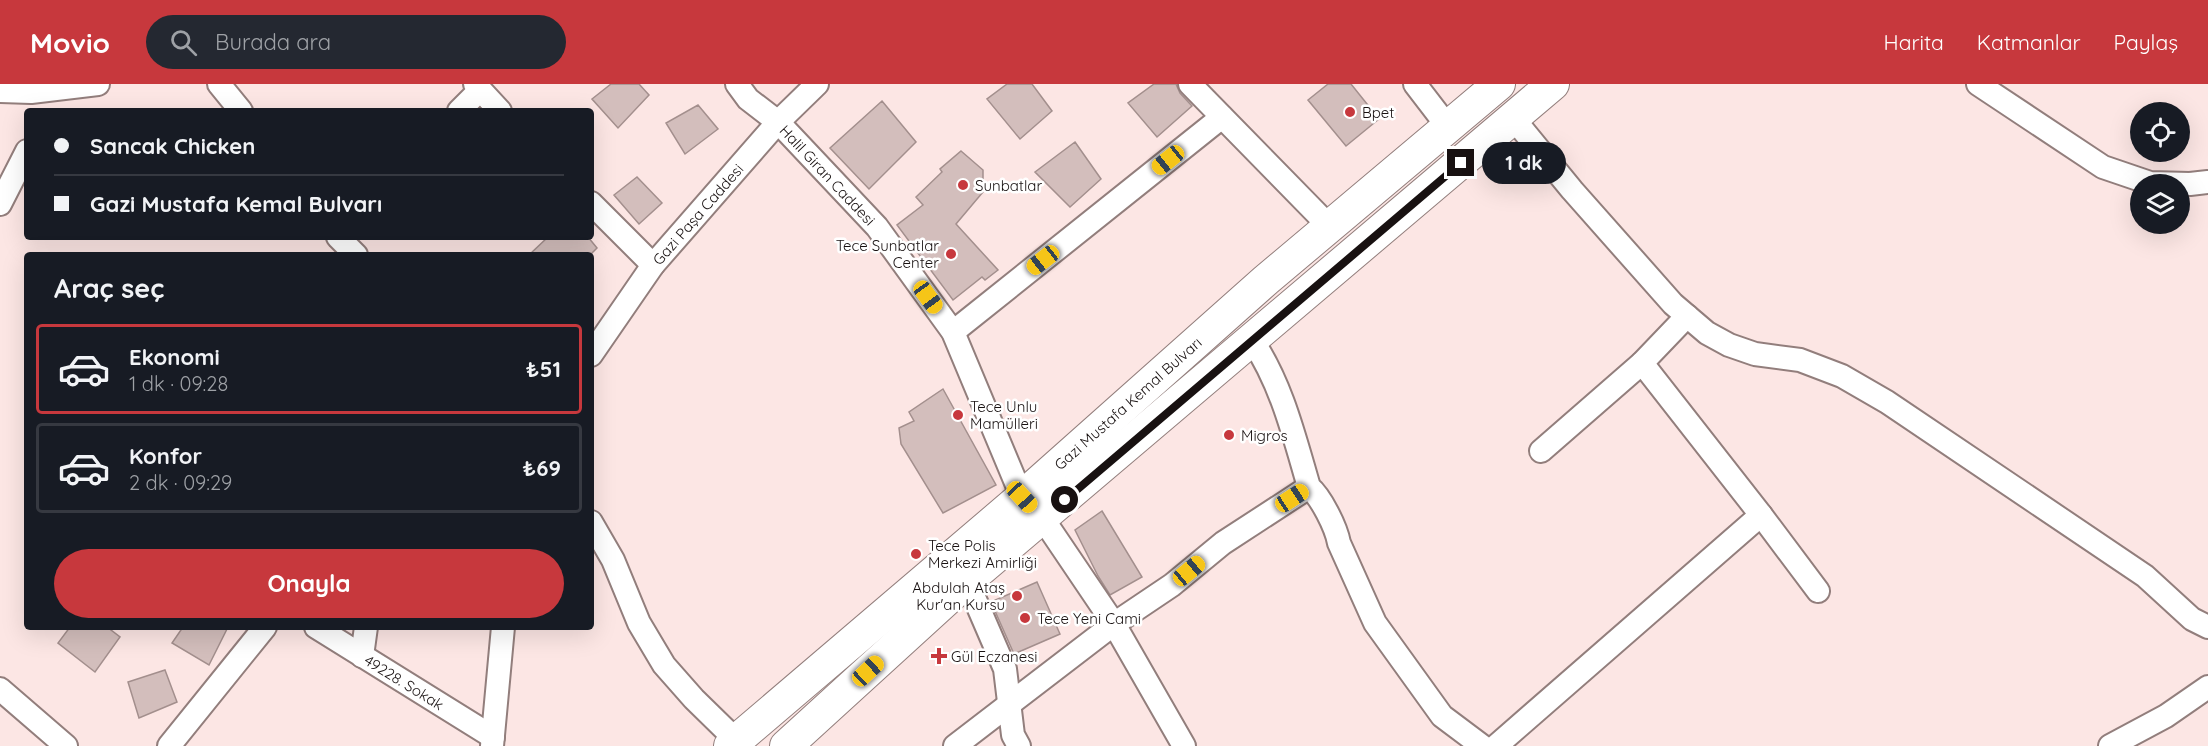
<!DOCTYPE html>
<html lang="tr">
<head>
<meta charset="utf-8">
<style>
	body { margin:0; font-family:Quicksand,sans-serif; background:#242831; color:#f1f3f6; height:100vh; display:flex; flex-direction:column; font-size:22px; white-space:nowrap }
	* { box-sizing:border-box; margin:0 }
	p { font-size:20px; color:#9ea1a6 }
	.icon { flex:none; width:33px; height:33px; fill:none; stroke:currentColor; stroke-width:2; stroke-linecap:round; stroke-linejoin:round }
	.map { position:relative; flex:1; overflow:hidden }
	.sheet { position:absolute; left:24px; top:168px; width:570px; height:378px; display:flex; flex-direction:column; background:#171b24; border-radius:6px; box-shadow:0 6px 24px #0002 }
	.sheet>* { flex:none }
	.top-card { position:absolute; left:24px; top:24px; width:570px; height:132px; border-radius:6px; box-shadow:0 6px 24px #0002; display:grid; align-content:center; height:132px; padding:0 30px; background:#171b24 }
	.tools { position:absolute; left:2130px; top:18px; display:grid; gap:12px }
	.tools a { display:grid; place-items:center; width:60px; height:60px; border-radius:50%; background:#171b24; box-shadow:0 6px 24px #0002; font-size:30px }
	.end { position:absolute; width:27px; height:27px; margin:-14px; border:8px solid #181111; background:#fff; box-shadow:0 0 0 3px #fff }
	.from { border-radius:50% }
	.bubble { position:absolute; height:42px; border-radius:21px; background:#171b24; box-shadow:0 6px 24px #0002; font-size:20px; font-weight:700; line-height:42px; text-align:center }
	.car { position:absolute; width:18px; height:36px; margin:-18px -9px; border-radius:8px; box-shadow:0 0 4px 2px #0007; background:linear-gradient(#f5c518 24%,#345 0 40%,#f5c518 0 76%,#345 0 86%,#f5c518 0) }
	.top-card b { display:flex; align-items:center; gap:21px; height:57px; font-size:22px }
	.top-card b+b { border-top:2px solid #363941 }
	.top-card i { width:15px; height:15px; background:#f1f3f6 }
	ul { padding:0; list-style:none }
	li { display:flex; align-items:center; gap:18px; height:90px; margin:0 12px 9px; padding:0 18px; border:3px solid #363941; border-radius:6px }
	li div { flex:1 }
	li b { display:block; font-size:22px }
	li em { font-style:normal; font-weight:700 }
	li.active { border-color:#c7383d }
	li>.icon { width:54px; height:54px; stroke-width:1.5 }
	h2 { padding:0 30px; font-size:27px; line-height:72px }
	.cta { display:flex; gap:12px; margin-top:auto; padding:12px 30px }
	.cta a { flex:1; height:69px; border-radius:36px; background:#c7383d; color:#fff; font-size:24px; font-weight:700; line-height:69px; text-align:center }
	header { display:flex; align-items:center; gap:36px; box-sizing:border-box; height:84px; padding:0 30px; background:#c7383d; color:#fff }
	header strong { font-size:28px }
	nav { display:flex; gap:33px; margin-inline-start:auto; font-size:21px }
	.search { width:420px; height:54px; background:#242831; display:flex; align-items:center; gap:15px; box-sizing:border-box; padding:0 21px; border-radius:33px; color:#9ea1a6; font-size:22px }
	.map>svg:first-child { display:block }
</style>
</head>
<body>
<header>
<strong>Movio</strong>
<div class="search"><svg class="icon" aria-label="search" viewBox="0 0 24 24"><circle cx="10" cy="10" r="6"/><path d="M15 15l6 6"/></svg>Burada ara</div>
<nav><a>Harita</a><a>Katmanlar</a><a>Paylaş</a></nav>
</header>
<div class="map">
<svg width="2208" height="662" viewBox="0 0 2208 662">
	<rect width="100%" height="100%" fill="#fce6e4"/>
	<path fill="#d3bebc" stroke="#a38f8d" stroke-width="1.5" d="M611 0H639L649 11 618 44 592 15Z
		M1007 0H1032L1052 27 1020 55 987 15Z
		M1154 0H1176L1180 9 1192 22 1157 53 1128 19Z
		M1328 0H1351L1379 35 1346 62 1308 16Z
		M882 17 916 58 869 105 830 64Z
		M698 21 718 45 685 70 666 39Z
		M1075 58 1101 95 1070 123 1035 88Z
		M961 67 983 86V108L956 140 998 186 985 196 982 193 953 216 897 141 923 121 916 113 942 88 940 85Z
		M637 93 662 119 639 140 614 111Z
		M548 153H588L597 164 590 171H529Z
		M943 305 996 401 943 429 901 360 899 344 914 337 909 328Z
		M1102 427 1142 493 1110 511 1098 492 1075 446Z
		M1037 498 1060 550 1014 570 991 518Z
		M70 543H107L120 553 95 588 58 559Z
		M183 543H228L209 581 172 559Z
		M165 586 177 618 139 634 128 598Z"/>
	<g fill="none" stroke-linecap="round" stroke-linejoin="round">
		<g stroke="#927e7c" stroke-width="26">
			<g id="minor">
				<path d="M219 0 241 27"/>
				<path d="M475 0 500 27"/>
				<path id="s1" d="M737 0 748 15 778 38 877 143 953 248 1022 413 1043 435 1114 540 1184 662"/>
				<path d="M1190 0 1330 143"/>
				<path d="M1415 0 1448 43"/>
				<path d="M1978 0 2103 83 2150 99 2190 100 2208 98"/>
				<path d="M0 7 31 8 98 0"/>
				<path d="M459 27 480 6"/>
				<path d="M1513 34 1572 106 1673 220 1707 249 1729 261 1755 270 1800 276 1842 292 1887 318 2145 492 2192 535 2208 543"/>
				<path d="M591 119 653 181"/>
				<path d="M0 120 27 67"/>
				<path d="M338 153 356 171"/>
				<path d="M953 248 1222 33"/>
				<path d="M1252 256C1282 301 1294 352 1309 403 1321 413 1336 443 1339 459L1375 539 1442 632 1482 662"/>
				<path id="s2" d="M591 271 653 181 778 38 817 0"/>
				<path d="M1541 367 1642 279"/>
				<path d="M1761 431 1818 507"/>
				<path d="M591 438 613 476 639 539 664 581 694 615 736 656"/>
				<path d="M967 497 1005 585 1013 651 1019 662"/>
				<path id="s3" d="M316 543 493 653"/>
				<path d="M362 572 366 543"/>
				<path d="M0 605 66 662"/>
				<path d="M169 662 265 543"/>
				<path d="M492 662 503 543"/>
				<path d="M955 662 1114 540 1172 501 1223 459 1309 403"/>
				<path d="M1496 662 1761 431 1642 279 1687 232"/>
				<path d="M2110 662 2166 632 2208 603"/>
			</g>
		</g>
		<g stroke="#927e7c" stroke-width="34">
			<g id="highway">
				<path id="s4" d="M730 662 1022 413 1266 196 1499 0"/>
				<path d="M786 662 967 497 1553 0"/>
			</g>
		</g>
		<use href="#minor" stroke="#fff" stroke-width="22"/>
		<use href="#highway" stroke="#fff" stroke-width="32"/>
	</g>
	<g fill="none" stroke-linecap="round" stroke-linejoin="round">
		<path stroke="#181111" stroke-width="8" d="M1065 416 1461 79"/>
	</g>
	<g fill="#c7383d" stroke="#fff" stroke-width="2">
		<circle cx="1350" cy="28" r="6"/>
		<circle cx="963" cy="101" r="6"/>
		<circle cx="951" cy="170" r="6"/>
		<circle cx="958" cy="331" r="6"/>
		<circle cx="1229" cy="351" r="6"/>
		<circle cx="916" cy="470" r="6"/>
		<circle cx="1017" cy="512" r="6"/>
		<circle cx="1025" cy="534" r="6"/>
		<path d="M936 563h6v6h6v6h-6v6h-6v-6h-6v-6h6z"/>
	</g>
	<g text-anchor="middle" dominant-baseline="central" stroke-width="5" stroke-linejoin="round" paint-order="stroke">
		<g font-size="15" fill="#181111" stroke="#fff" text-anchor="start">
			<text x="1362" y="28">Bpet</text>
			<text x="975" y="101">Sunbatlar</text>
			<text x="939" y="161" text-anchor="end">Tece Sunbatlar<tspan x="939" dy="17">Center</tspan></text>
			<text x="970" y="322">Tece Unlu<tspan x="970" dy="17">Mamülleri</tspan></text>
			<text x="1241" y="351">Migros</text>
			<text x="928" y="461">Tece Polis<tspan x="928" dy="17">Merkezi Amirliği</tspan></text>
			<text x="1005" y="503" text-anchor="end">Abdulah Ataş<tspan x="1005" dy="17">Kur'an Kursu</tspan></text>
			<text x="1037" y="534">Tece Yeni Cami</text>
			<text x="951" y="572">Gül Eczanesi</text>
		</g>
		<g font-size="15" fill="#181111" stroke="#fff">
			<text stroke="none"><textPath href="#s1" startOffset="129">Halil Giran Caddesi</textPath></text>
			<text stroke="none"><textPath href="#s2" startOffset="177">Gazi Paşa Caddesi</textPath></text>
			<text stroke="none"><textPath href="#s4" startOffset="525">Gazi Mustafa Kemal Bulvarı</textPath></text>
			<text stroke="none"><textPath href="#s3" startOffset="104">49228. Sokak</textPath></text>
		</g>
	</g>
</svg>
<div class="tools">
<a><svg class="icon" aria-label="locate" viewBox="0 0 24 24"><circle cx="12" cy="12" r="6"/><path d="M12 2v4M12 18v4M2 12h4M18 12h4"/></svg></a>
<a><svg class="icon" aria-label="layers" viewBox="0 0 24 24"><path d="M12 4l9 5-9 5-9-5zM3 14l9 5 9-5"/></svg></a>
</div>
<i class="end from" style="left:1065px;top:416px"></i>
<i class="end" style="left:1461px;top:79px"></i>
<div class="bubble" style="left:1482px;top:58px;width:84px">1 dk</div>
<i class="car" style="left:1168px;top:76px;rotate:231deg"></i>
<i class="car" style="left:1043px;top:176px;rotate:232deg"></i>
<i class="car" style="left:928px;top:213px;rotate:144deg"></i>
<i class="car" style="left:1022px;top:413px;rotate:137deg"></i>
<i class="car" style="left:1292px;top:414px;rotate:57deg"></i>
<i class="car" style="left:1189px;top:487px;rotate:50deg"></i>
<i class="car" style="left:868px;top:587px;rotate:47deg"></i>
<div class="top-card">
<b><i class="from"></i>Sancak Chicken</b>
<b><i></i>Gazi Mustafa Kemal Bulvarı</b>
</div>
<section class="sheet">
<h2>Araç seç</h2>
<ul>
<li class="active"><svg class="icon" aria-label="car" viewBox="0 0 24 24"><path d="M5 17H2v-5l4-1 3-4h7l3 4 3 1v5h-3M9 17h6M6 11h13"/><circle cx="7" cy="17" r="2"/><circle cx="17" cy="17" r="2"/></svg><div><b>Ekonomi</b><p>1 dk · 09:28</p></div><em>₺51</em></li>
<li><svg class="icon" aria-label="car" viewBox="0 0 24 24"><path d="M5 17H2v-5l4-1 3-4h7l3 4 3 1v5h-3M9 17h6M6 11h13"/><circle cx="7" cy="17" r="2"/><circle cx="17" cy="17" r="2"/></svg><div><b>Konfor</b><p>2 dk · 09:29</p></div><em>₺69</em></li>
</ul>
<div class="cta"><a>Onayla</a></div>
</section>
</div>
</body>
</html>
